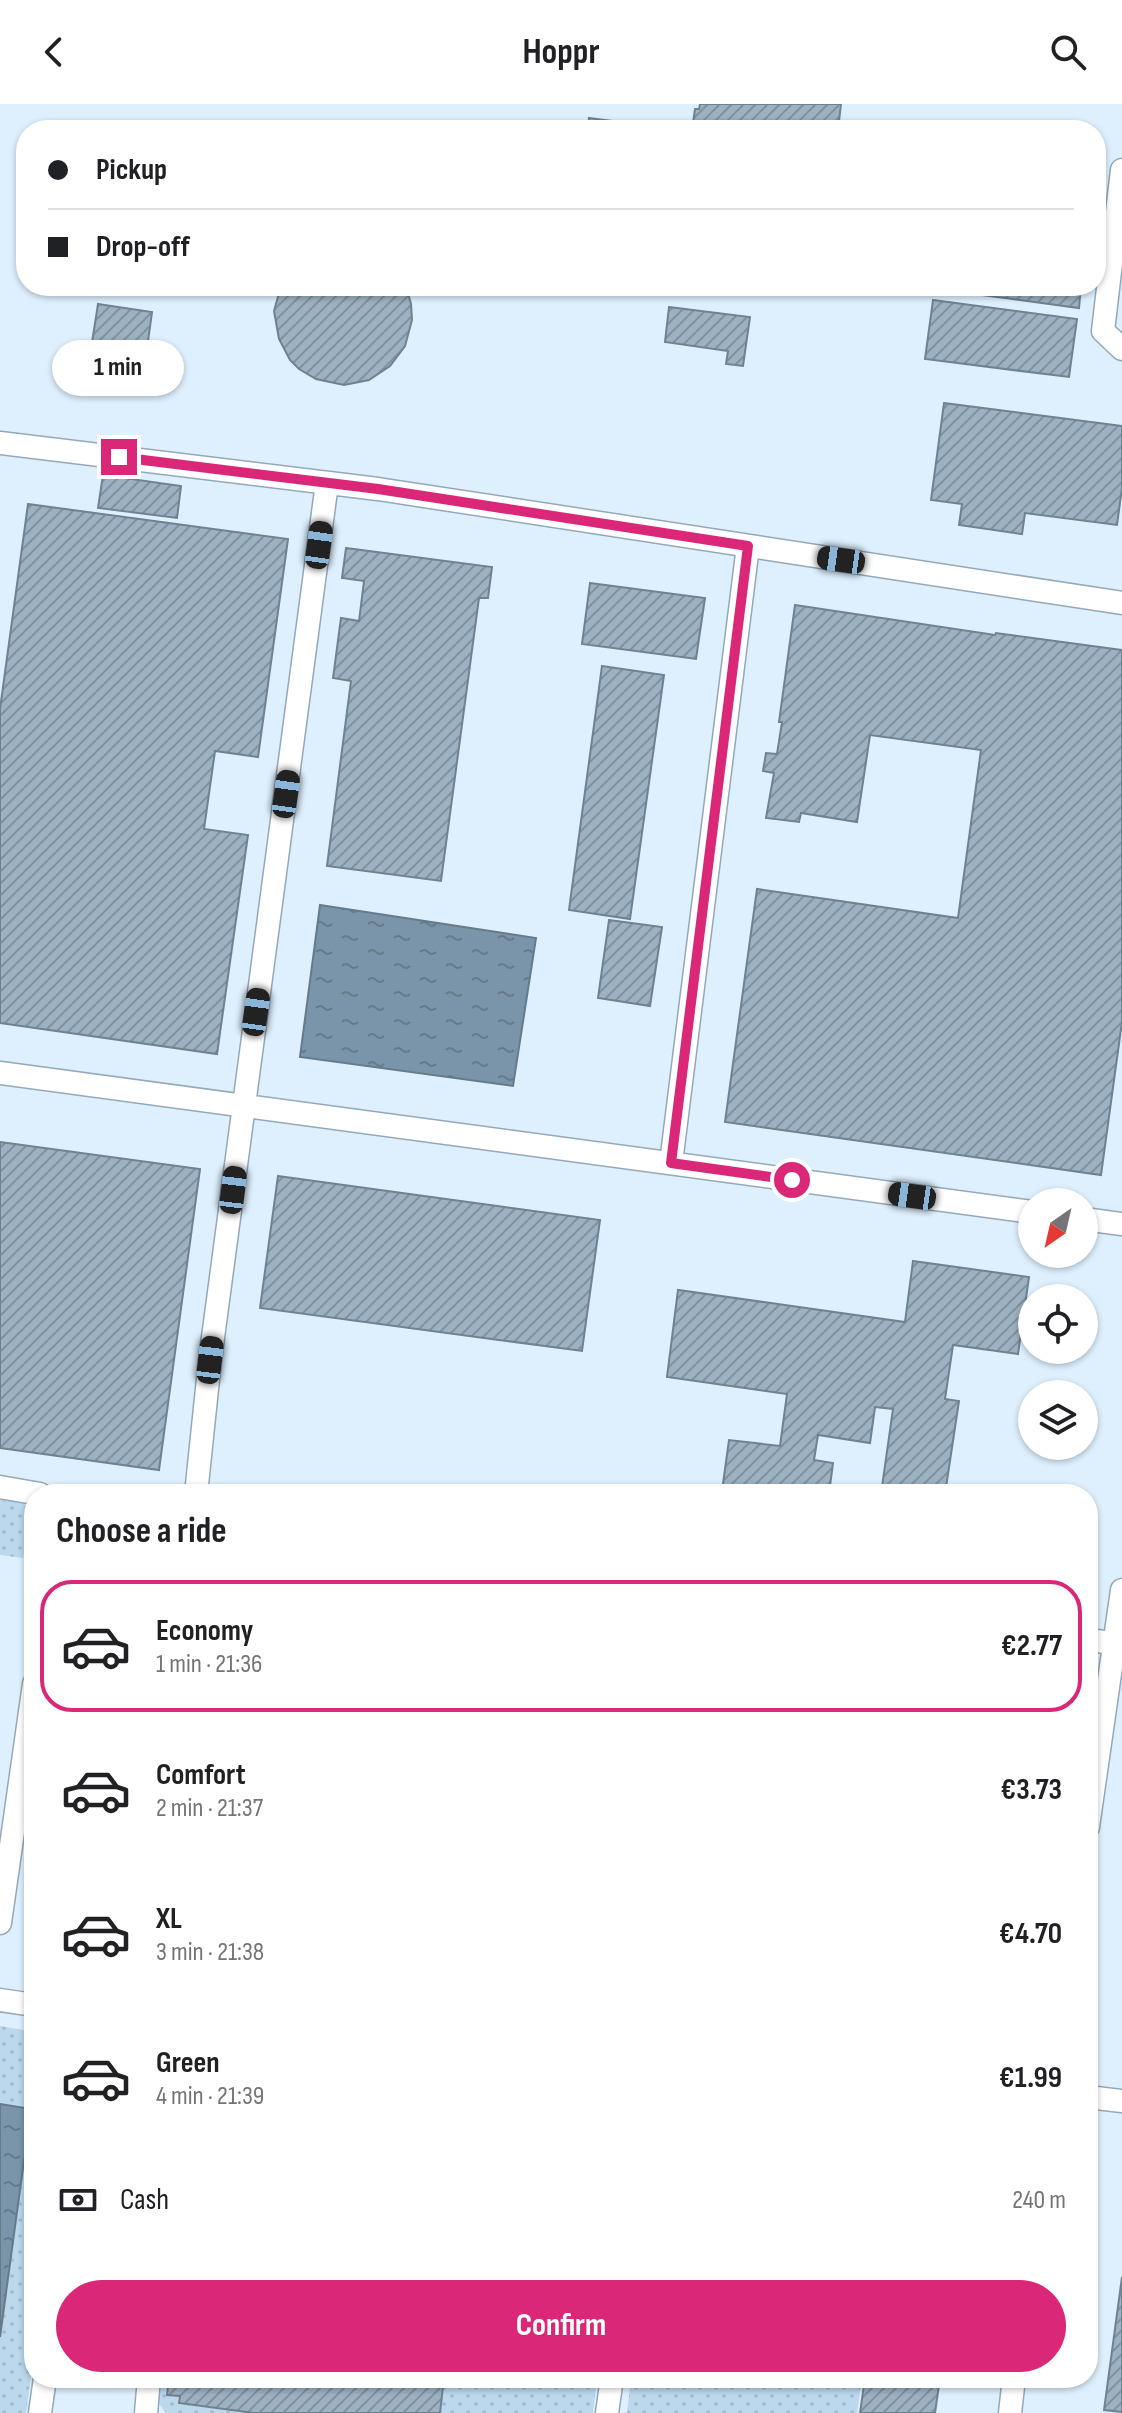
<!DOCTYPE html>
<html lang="en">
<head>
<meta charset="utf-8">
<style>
	body { margin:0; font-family:"Sofia Sans Condensed",sans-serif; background:#f2f2f2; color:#202124; height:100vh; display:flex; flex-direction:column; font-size:30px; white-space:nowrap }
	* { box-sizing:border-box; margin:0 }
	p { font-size:26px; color:#757577 }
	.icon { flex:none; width:44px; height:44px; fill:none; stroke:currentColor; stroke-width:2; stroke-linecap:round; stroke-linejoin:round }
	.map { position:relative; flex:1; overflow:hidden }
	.sheet { position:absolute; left:24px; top:1380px; width:1074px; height:904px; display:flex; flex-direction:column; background:#fff; border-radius:32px; box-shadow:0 2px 6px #0004 }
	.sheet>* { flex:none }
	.top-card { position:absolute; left:16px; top:16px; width:1090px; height:176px; border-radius:32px; box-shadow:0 2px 6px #0004; display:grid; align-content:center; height:176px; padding:0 32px; background:#fff }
	.needle { width:52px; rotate:214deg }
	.controls { position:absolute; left:1018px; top:1084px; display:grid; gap:16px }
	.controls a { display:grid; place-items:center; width:80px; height:80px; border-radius:50%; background:#fff; box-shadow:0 2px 6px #0004; font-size:40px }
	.end { position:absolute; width:36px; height:36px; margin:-18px; border:10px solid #db2777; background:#fff; box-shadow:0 0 0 4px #fff }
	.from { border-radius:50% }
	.bubble { position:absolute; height:56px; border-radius:28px; background:#fff; box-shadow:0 2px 6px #0004; font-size:26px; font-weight:700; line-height:56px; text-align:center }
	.car { position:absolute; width:24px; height:48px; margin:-24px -12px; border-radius:10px; box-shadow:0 0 6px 2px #0007; background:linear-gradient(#222 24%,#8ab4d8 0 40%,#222 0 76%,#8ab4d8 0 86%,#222 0) }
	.top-card b { display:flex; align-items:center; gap:28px; height:76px; font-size:30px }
	.top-card b+b { border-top:2px solid #e0e0e0 }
	.top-card i { width:20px; height:20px; background:#202124 }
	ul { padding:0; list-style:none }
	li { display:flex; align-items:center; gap:24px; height:132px; margin:0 16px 12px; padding:0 16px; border:4px solid transparent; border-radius:32px }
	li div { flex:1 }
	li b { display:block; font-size:30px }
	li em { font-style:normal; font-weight:700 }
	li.active { border-color:#db2777 }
	li>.icon { width:72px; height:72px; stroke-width:1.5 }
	h2 { padding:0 32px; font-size:36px; line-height:96px }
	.pay { display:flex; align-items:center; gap:20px; height:88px; padding:0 32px; font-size:30px }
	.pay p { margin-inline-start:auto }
	.cta { display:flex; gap:16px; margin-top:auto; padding:16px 32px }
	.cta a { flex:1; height:92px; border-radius:48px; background:#db2777; color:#fff; font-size:32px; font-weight:700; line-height:92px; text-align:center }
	header { display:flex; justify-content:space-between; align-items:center; height:104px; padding:0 32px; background:#fff; font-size:36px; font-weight:700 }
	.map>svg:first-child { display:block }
</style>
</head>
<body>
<header><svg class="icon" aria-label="back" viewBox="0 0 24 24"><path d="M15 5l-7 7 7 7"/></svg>Hoppr<svg class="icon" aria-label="search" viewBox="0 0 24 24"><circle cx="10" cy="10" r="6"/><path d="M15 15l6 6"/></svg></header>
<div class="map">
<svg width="1122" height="2309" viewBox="0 0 1122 2309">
	<defs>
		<pattern id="grass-dots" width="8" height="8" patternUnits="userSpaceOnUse" patternTransform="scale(2)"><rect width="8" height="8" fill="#bcd8ed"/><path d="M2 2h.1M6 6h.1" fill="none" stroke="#a2bacd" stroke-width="1.8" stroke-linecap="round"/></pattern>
		<pattern id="water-ripples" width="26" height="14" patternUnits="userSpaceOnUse" patternTransform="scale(2)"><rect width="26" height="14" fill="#7a95a9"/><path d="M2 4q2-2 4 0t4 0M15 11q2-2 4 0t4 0" fill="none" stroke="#657b8b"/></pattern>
		<pattern id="building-hatch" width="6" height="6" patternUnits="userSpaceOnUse" patternTransform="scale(2)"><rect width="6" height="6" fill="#9cb1c1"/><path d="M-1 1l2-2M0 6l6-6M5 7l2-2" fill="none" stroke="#80919f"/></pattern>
	</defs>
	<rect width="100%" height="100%" fill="#def0fe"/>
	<path fill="url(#grass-dots)" d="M0 1396 21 1398 29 1404 30 1415 23 1454 0 1451Z
		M0 1922 34 1928V2250L26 2309H0V2233L31 2005 0 2000Z
		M160 2274H169L167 2288 179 2290 178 2299 251 2309H166L157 2297Z
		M445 2274H597L593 2309H440Z
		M631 2274H862L857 2309H627Z"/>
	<path fill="url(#water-ripples)" stroke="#657b8b" stroke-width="2" d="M320 801 536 834 513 982 300 953Z
		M0 2000 31 2005 0 2233Z"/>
	<path fill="url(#building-hatch)" stroke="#6e8292" stroke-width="2" d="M700 0H841L838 26H692L695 5H699Z
		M589 14 643 21V26H588Z
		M281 182H406L411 200 412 216 405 242 390 262 369 276 344 281 316 275 299 265 290 256 279 235 274 207Z
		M937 182H1081L1079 204 937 185Z
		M933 196 1077 215 1069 273 925 255Z
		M98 200 152 208 146 252 91 245Z
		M669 203 750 213 743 262 726 260 728 247 665 238Z
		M944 299 1122 322V384L1117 421 1025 409 1022 430 959 421 962 400 931 396Z
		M103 371 181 382 177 414 98 404Z
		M28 400 288 435 258 653 215 647 204 725 248 731 217 950 0 919V605Z
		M346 444 492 463 488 494H479L441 777 327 762 351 577 333 574 341 514 359 517 364 477 342 474Z
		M590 479 705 494 696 555 582 540Z
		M795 501 995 531 996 529 1122 546V918L1101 1071 725 1018 757 785 958 814 981 646 870 631 857 718 801 709 799 718 766 714 774 669 763 667 766 649 777 650 782 618H779Z
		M602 562 664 571 630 815 569 806Z
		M609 816 662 823 650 902 598 894Z
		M0 1038 200 1065 159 1366 0 1344Z
		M278 1072 600 1116 582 1247 260 1204Z
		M913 1157 1029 1173 1018 1250 953 1241 945 1295 959 1297 945 1390H881L893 1305 875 1303 870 1339 818 1331 814 1356 833 1359 829 1390 793 1387V1390H743L722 1387 729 1336 780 1342 787 1290 667 1273 678 1186 905 1218Z
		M1122 2173V2308L1104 2306Z
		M169 2274H444L440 2309H254L179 2299 180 2292 167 2291Z
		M865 2274H940L935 2309H860Z"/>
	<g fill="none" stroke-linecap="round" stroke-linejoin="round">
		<g stroke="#93a8b8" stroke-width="25">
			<path id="lane" d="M1122 66 1103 227 1122 245
				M0 339 378 385 1122 499
				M0 969 1032 1108
				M671 1059 748 442
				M1084 1115 1122 1120
				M0 1383 40 1390
				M196 1390 210 1256 327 379
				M1088 1536 1122 1540
				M1088 1723 1122 1486
				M0 1819 34 1580
				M0 1896 34 1901
				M1088 1993 1122 1997
				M40 2309 45 2274
				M146 2309 149 2274
				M607 2309 612 2274
				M1010 2309 1014 2274"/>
		</g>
		<use href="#lane" stroke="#fff" stroke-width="22"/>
	</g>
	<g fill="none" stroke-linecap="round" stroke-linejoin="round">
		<path stroke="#db2777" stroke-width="10" d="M119 353 378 385 748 442 671 1059 792 1076"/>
	</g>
</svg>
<div class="controls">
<a><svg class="needle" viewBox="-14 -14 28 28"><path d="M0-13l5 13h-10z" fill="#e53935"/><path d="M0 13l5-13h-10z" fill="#757577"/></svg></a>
<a><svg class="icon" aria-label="locate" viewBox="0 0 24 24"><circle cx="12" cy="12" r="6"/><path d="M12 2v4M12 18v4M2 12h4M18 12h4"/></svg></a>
<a><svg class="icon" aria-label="layers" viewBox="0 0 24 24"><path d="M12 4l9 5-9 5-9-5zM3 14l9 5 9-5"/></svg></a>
</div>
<i class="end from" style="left:792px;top:1076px"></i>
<i class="end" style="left:119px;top:353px"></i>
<div class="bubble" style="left:52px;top:236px;width:132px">1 min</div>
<i class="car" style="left:319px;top:441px;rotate:8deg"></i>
<i class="car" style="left:841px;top:456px;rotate:278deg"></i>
<i class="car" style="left:286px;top:690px;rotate:8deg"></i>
<i class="car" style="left:256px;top:908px;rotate:8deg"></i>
<i class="car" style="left:233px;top:1086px;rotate:7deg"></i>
<i class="car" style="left:912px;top:1092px;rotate:278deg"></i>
<i class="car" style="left:210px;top:1256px;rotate:7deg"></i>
<div class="top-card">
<b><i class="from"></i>Pickup</b>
<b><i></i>Drop-off</b>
</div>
<section class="sheet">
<h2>Choose a ride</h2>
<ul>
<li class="active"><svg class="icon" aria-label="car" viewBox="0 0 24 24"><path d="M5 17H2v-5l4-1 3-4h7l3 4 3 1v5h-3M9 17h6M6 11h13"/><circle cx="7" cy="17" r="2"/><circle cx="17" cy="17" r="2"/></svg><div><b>Economy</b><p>1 min · 21:36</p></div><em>€2.77</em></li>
<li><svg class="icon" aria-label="car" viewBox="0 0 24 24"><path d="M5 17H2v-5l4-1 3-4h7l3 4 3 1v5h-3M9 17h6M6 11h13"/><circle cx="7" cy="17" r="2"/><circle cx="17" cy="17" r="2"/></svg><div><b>Comfort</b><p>2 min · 21:37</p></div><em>€3.73</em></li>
<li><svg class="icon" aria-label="car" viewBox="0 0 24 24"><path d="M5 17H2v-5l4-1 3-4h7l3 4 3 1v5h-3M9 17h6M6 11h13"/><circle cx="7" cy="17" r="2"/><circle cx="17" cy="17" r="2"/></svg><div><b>XL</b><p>3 min · 21:38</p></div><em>€4.70</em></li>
<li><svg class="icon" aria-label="car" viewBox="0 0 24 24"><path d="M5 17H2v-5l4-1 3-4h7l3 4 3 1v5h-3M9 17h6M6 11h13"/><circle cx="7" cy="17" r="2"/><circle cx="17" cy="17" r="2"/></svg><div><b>Green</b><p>4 min · 21:39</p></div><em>€1.99</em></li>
</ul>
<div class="pay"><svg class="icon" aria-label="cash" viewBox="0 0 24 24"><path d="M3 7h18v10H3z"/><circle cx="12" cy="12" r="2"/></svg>Cash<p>240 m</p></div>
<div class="cta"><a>Confirm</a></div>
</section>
</div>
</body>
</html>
